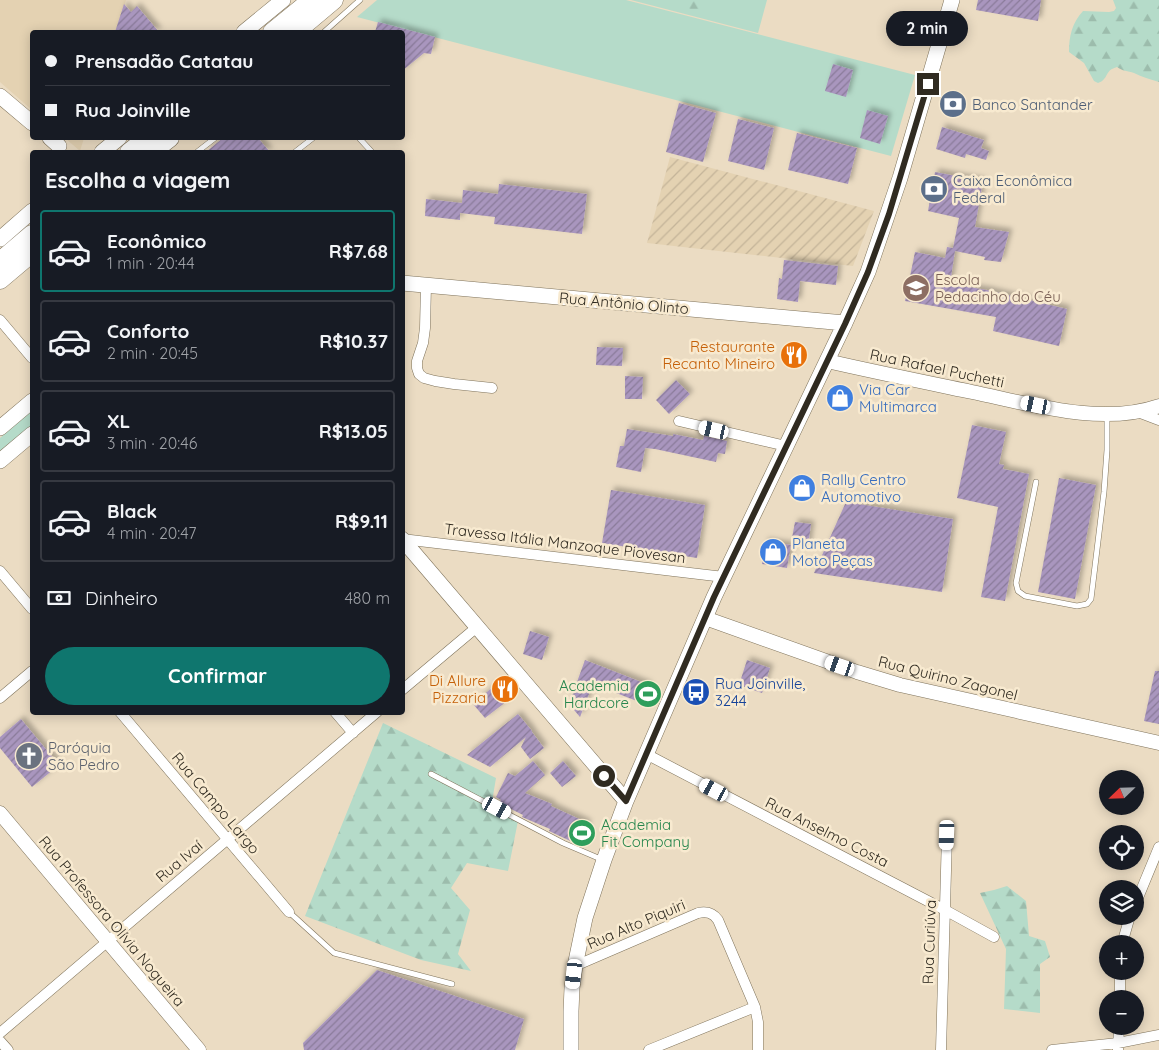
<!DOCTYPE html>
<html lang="pt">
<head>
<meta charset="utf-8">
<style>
	body { margin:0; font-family:Quicksand,sans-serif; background:#242831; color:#f1f3f6; height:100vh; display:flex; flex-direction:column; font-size:19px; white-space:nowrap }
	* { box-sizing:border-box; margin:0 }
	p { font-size:16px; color:#9ea1a6 }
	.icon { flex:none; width:28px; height:28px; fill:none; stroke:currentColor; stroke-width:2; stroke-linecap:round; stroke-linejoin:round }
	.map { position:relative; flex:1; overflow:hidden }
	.side { position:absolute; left:30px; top:150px; width:375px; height:565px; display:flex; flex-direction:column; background:#171b24; border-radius:5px; box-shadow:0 2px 12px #0003 }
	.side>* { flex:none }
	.top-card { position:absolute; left:30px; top:30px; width:375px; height:110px; border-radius:5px; box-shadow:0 2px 12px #0003; display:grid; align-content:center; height:110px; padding:0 15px; background:#171b24 }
	.needle { width:32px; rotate:247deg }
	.buttons { position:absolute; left:1099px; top:770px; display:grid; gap:10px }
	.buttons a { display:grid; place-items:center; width:45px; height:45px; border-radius:50%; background:#171b24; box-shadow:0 2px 12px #0003; font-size:25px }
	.end { position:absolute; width:22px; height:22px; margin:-11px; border:6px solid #302b21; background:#fff; box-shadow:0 0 0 2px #fff }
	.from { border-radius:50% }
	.bubble { position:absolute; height:35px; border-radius:18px; background:#171b24; box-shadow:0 2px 12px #0003; font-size:16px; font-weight:700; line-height:35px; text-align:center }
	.car { position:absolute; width:15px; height:30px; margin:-15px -8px; border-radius:6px; box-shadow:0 0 4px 1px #0007; background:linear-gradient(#fff 24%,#345 0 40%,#fff 0 76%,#345 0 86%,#fff 0) }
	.top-card b { display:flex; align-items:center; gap:18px; height:48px; font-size:19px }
	.top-card b+b { border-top:1px solid #363941 }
	.top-card i { width:12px; height:12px; background:#f1f3f6 }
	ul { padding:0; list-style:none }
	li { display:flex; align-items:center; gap:15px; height:82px; margin:0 10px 8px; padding:0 5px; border:2px solid #363941; border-radius:5px }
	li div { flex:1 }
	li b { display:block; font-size:19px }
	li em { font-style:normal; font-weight:700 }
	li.selected { border-color:#0f766e }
	li>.icon { width:45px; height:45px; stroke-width:1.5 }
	h2 { padding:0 15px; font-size:22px; line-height:60px }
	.pay { display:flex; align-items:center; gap:12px; height:55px; padding:0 15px; font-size:19px }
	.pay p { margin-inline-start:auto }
	.cta { display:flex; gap:10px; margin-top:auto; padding:10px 15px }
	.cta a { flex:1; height:58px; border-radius:30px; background:#0f766e; color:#fff; font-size:20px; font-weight:700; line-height:58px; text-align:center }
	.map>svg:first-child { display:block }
</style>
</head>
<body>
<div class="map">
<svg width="1159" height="1050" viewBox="0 0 1159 1050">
	<defs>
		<pattern id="industrial-furrows" width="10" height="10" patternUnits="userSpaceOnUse" patternTransform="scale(1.25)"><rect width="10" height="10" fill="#e4d2b2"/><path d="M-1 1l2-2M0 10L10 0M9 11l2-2" fill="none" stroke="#c4b499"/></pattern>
		<pattern id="forest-firs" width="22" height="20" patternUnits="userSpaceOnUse" patternTransform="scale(1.25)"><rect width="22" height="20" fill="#b5dbc9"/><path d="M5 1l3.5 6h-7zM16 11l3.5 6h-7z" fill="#9cbcac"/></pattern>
		<pattern id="building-hatch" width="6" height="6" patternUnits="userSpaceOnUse" patternTransform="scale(1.25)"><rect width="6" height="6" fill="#a996be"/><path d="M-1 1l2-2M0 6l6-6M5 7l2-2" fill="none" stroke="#8a7b9a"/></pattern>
		<filter id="shadow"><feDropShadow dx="3.5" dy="-3.5" stdDeviation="2.5" flood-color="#0004"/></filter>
	</defs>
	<rect width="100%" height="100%" fill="#ebdcc3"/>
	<path fill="#e4d2b2" d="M0 0H126L115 32H32V110L0 82Z
		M65 138H84L80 151Z"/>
	<path fill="url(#industrial-furrows)" d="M670 157 874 211 853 266 647 243Z"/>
	<path fill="#b5dbc9" d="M377 0H626L915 75 891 156 357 17Z
		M631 0H767L758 33Z
		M32 410V428L0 455V438Z"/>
	<path fill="url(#forest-firs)" d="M665 0H700L705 10 701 12 677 5Z
		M1113 0H1159V82C1150 79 1142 77 1134 73 1128 71 1122 71 1117 67 1107 70 1109 73 1104 79 1103 81 1100 82 1098 83L1094 81 1084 63 1069 52C1069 36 1072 23 1083 11L1109 12 1114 11 1116 8Z
		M383 723 496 778 491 808 518 821 508 871 467 863 451 888 470 910 458 954 471 971 421 960 305 916Z
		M1007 886 1026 901 1029 936 1045 941 1050 957 1040 964V1013L1004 1009 1006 949 980 893 994 890Z"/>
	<path fill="url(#building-hatch)" filter="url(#shadow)" d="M978 0H1041L1038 21 976 10Z
		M124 4 131 12 137 6 159 32H115Z
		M378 22 435 37 431 54 424 53 402 71V32H375Z
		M833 64 853 70 846 97 825 91Z
		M679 103 716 113 703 162 666 152Z
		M867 110 888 116 880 144 860 138Z
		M738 119 774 128 764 170 728 161Z
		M942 127 984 140 981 148 989 151 986 160 966 154 965 158 936 149Z
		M797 133 857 148 848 184 788 170Z
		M223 138H258L270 152H206Z
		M935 172 983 181 975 227 1009 232 1001 262 984 260 985 257 955 251 950 284 987 290 1067 309 1059 346 993 331 996 317 905 301 915 252 945 258 947 247 953 248 959 218 928 211Z
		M499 184 587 194 582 234 494 224 495 217 460 213V220L425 216 426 199 462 203 463 190 498 194Z
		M784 260 838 266 836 285 800 281 798 302 777 299 779 278 782 279Z
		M597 347 623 348 622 366 596 365Z
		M625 376 643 377 642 399H625Z
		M676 380 690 394 669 414 656 400Z
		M972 425 1006 432 999 464 1004 465 1003 469 1029 474 1005 601 981 597 998 507 957 498Z
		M627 429 673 436V434L703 440 704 436 727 441 725 454 718 453 716 462 655 449 645 448 641 472 616 467 620 446H624Z
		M1059 478 1096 485 1075 599 1038 592Z
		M611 490 705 505 697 558 602 543Z
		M846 502 953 519 942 592 814 573Z
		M795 522 811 524 808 546 791 543Z
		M765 541 791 545 787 568 762 564Z
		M530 631 549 637 542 660 523 654Z
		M585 660 649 685 642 703 593 684 580 717 569 704Z
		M747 660 770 668 762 693 739 685Z
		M1155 671H1159V724L1144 721Z
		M494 686 507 701 485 718 473 704Z
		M518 714 532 731V732L544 748 530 759 521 747 526 737 490 767 467 755Z
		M21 719 59 765 32 787 0 748V737Z
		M533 761 545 775 525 793 552 804 551 806 588 823 579 845 549 831 550 829 522 817 523 815 499 803 501 800 496 797 508 773 515 776Z
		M563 761 576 776 562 787 550 773Z
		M377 970 524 1019 515 1050H304L303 1043Z"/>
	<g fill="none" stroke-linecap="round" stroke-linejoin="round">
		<g stroke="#7f735b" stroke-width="6">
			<path id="service" d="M324 32 360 0
				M359 138 371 151 370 152
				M197 152 215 138
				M295 152 313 138
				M1036 482 1016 583 1018 591 1025 596 1077 606 1087 604 1091 599 1104 492 1107 450V415
				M431 774 563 843 603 860
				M289 912 334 953 452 984"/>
		</g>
		<g stroke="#7f735b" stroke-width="11">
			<path id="minor" d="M426 285 425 328 423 343 417 361V368L419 374 424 378 435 381 454 384 492 388
				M0 320 32 358
				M1138 412 1159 420
				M679 421 786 446
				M402 539 724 577
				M0 571 32 609
				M402 690 477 627
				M0 698 32 671
				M120 712 289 912
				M335 712 353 733
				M646 754 945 910 994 937
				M1135 905 1159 847
				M1122 944 1130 916
				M575 966 698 913C707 911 713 913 718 920L755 1007 758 1022V1050
				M1120 999V971
				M0 1033 377 712
				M0 1041 8 1050
				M649 1050 755 1007
				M941 1050 947 835
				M1052 1050 1118 1043 1159 1035
				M1118 1050 1119 1026"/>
		</g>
		<g stroke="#7f735b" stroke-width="15">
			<path id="tertiary" d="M827 361C875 372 924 382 972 392 1030 404 1101 426 1159 406
				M705 618 857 672 900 685 1159 743
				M0 813 199 1050"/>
		</g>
		<g stroke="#7f735b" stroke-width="16">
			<path id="secondary" d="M244 32 283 0
				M0 96 32 123
				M50 138 59 146
				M102 152 119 138
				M0 239 32 211
				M402 283 845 323
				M0 428 32 401
				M0 461 32 434
				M402 539 626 801
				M571 1050V1011L572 988 575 966 585 918 604 860 626 801 714 597 845 323 868 272 900 178 952 0"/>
		</g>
		<g stroke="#7f735b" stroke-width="19">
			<path id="trunk" d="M272 32 311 0
				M296 32 334 0
				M129 152 147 138
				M152 152 170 138
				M0 261 32 234
				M0 280 32 253"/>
		</g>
		<use href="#service" stroke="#fff" stroke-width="5"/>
		<use href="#minor" stroke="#fff" stroke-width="10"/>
		<use href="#tertiary" stroke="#fff" stroke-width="14"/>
		<use href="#secondary" stroke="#fff" stroke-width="15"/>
		<use href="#trunk" stroke="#fff" stroke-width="18"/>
	</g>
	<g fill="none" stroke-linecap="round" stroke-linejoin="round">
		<path stroke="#302b21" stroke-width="6" d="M604 776 626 801 714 597 845 324 868 272 889 214 928 84"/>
	</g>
	<defs>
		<g id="bank-disc" transform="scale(1.4375)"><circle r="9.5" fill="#5c6f8a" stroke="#f8ead0"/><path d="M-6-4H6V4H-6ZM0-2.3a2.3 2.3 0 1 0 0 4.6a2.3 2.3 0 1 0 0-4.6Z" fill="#fff"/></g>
		<g id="school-disc" transform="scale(1.4375)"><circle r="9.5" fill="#8d6e63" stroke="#f8ead0"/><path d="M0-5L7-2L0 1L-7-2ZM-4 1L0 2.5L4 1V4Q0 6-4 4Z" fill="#fff"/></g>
		<g id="restaurant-disc" transform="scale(1.4375)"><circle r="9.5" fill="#e8710a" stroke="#f8ead0"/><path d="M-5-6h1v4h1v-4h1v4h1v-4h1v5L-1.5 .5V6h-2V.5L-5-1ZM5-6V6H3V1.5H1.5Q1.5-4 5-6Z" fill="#fff"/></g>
		<g id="shop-disc" transform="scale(1.4375)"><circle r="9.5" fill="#3f7fe0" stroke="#f8ead0"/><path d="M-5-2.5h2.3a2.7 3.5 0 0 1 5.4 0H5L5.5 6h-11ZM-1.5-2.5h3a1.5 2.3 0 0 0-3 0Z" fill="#fff"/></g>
		<g id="bus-disc" transform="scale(1.4375)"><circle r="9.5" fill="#1a4fb4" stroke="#f8ead0"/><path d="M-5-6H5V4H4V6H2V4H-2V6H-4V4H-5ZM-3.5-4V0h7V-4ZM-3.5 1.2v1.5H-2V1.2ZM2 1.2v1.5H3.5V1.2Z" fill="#fff"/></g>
		<g id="stadium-disc" transform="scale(1.4375)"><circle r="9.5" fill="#2e9e5b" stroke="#f8ead0"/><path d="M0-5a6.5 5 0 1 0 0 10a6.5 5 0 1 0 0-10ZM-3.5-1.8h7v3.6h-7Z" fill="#fff"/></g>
		<g id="church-disc" transform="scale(1.4375)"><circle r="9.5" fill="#6b7280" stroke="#f8ead0"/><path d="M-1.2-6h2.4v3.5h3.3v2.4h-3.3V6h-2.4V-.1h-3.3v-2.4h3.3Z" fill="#fff"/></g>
	</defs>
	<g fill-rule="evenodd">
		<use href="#bank-disc" x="953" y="104"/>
		<use href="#bank-disc" x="934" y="189"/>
		<use href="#school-disc" x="916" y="288"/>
		<use href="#restaurant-disc" x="794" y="355"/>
		<use href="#shop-disc" x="840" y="398"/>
		<use href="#shop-disc" x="802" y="488"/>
		<use href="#shop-disc" x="773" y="552"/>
		<use href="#restaurant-disc" x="505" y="689"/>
		<use href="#bus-disc" x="696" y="692"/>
		<use href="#stadium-disc" x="648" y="694"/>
		<use href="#church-disc" x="29" y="756"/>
		<use href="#stadium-disc" x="582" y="833"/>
	</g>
	<g text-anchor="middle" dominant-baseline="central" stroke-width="5" stroke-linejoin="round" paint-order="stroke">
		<g font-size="15" fill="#4e5e75" stroke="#f8ead0" text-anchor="start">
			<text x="972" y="104">Banco Santander</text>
			<text x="953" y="180">Caixa Econômica<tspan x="953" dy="17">Federal</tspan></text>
		</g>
		<g font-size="15" fill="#785e54" stroke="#f8ead0" text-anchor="start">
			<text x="935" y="279">Escola<tspan x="935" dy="17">Pedacinho do Céu</tspan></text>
		</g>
		<g font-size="15" fill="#302b21" stroke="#f8ead0">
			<text transform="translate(624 303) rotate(5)">Rua Antônio Olinto</text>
			<text transform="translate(937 368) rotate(12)">Rua Rafael Puchetti</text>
			<text transform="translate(565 543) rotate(7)">Travessa Itália Manzoque Piovesan</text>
			<text transform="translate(948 678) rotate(14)">Rua Quirino Zagonel</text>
			<text transform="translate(216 803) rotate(50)">Rua Campo Largo</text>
			<text transform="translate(827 832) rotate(27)">Rua Anselmo Costa</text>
			<text transform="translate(179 861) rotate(-40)">Rua Ivaí</text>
			<text transform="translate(112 921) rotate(50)">Rua Professora Olívia Nogueira</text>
			<text transform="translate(636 924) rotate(-23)">Rua Alto Piquiri</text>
			<text transform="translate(929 942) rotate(-88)">Rua Curiúva</text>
		</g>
		<g font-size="15" fill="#c56008" stroke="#f8ead0" text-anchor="end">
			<text x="775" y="346">Restaurante<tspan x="775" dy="17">Recanto Mineiro</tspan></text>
			<text x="486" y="680">Di Allure<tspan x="486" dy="17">Pizzaria</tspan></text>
		</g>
		<g font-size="15" fill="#366cbe" stroke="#f8ead0" text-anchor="start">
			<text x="859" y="389">Via Car<tspan x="859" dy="17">Multimarca</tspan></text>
			<text x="821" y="479">Rally Centro<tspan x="821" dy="17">Automotivo</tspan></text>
			<text x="792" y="543">Planeta<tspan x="792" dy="17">Moto Peças</tspan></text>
		</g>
		<g font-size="15" fill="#164399" stroke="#f8ead0" text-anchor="start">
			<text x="715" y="683">Rua Joinville,<tspan x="715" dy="17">3244</tspan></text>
		</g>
		<g font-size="15" fill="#27864d" stroke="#f8ead0" text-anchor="end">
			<text x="629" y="685">Academia<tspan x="629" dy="17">Hardcore</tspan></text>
			<text x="601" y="824" text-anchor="start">Academia<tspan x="601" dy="17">Fit Company</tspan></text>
		</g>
		<g font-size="15" fill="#5b616d" stroke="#f8ead0" text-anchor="start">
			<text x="48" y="747">Paróquia<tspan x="48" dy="17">São Pedro</tspan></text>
		</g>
	</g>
</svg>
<div class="buttons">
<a><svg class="needle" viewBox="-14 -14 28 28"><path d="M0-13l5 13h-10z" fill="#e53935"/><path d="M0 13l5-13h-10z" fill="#9ea1a6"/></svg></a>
<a><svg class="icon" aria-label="locate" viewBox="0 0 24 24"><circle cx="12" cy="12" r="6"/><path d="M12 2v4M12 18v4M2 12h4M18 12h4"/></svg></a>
<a><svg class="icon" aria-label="layers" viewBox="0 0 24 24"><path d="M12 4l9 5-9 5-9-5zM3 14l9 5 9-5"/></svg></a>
<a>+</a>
<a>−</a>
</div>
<i class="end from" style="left:604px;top:776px"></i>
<i class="end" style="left:928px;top:84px"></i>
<div class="bubble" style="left:886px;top:11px;width:82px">2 min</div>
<i class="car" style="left:1036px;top:405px;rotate:282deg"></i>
<i class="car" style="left:714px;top:430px;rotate:283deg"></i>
<i class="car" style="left:840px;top:666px;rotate:289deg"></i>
<i class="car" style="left:714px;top:790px;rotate:298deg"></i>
<i class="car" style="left:497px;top:808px;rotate:118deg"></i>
<i class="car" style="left:947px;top:835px;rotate:182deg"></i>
<i class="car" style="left:574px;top:974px;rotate:186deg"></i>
<div class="top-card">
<b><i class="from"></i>Prensadão Catatau</b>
<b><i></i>Rua Joinville</b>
</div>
<section class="side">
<h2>Escolha a viagem</h2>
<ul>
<li class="selected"><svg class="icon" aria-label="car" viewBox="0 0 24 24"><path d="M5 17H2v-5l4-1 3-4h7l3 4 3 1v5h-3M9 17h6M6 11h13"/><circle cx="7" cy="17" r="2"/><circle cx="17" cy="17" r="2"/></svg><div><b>Econômico</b><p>1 min · 20:44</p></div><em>R$7.68</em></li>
<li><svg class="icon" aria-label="car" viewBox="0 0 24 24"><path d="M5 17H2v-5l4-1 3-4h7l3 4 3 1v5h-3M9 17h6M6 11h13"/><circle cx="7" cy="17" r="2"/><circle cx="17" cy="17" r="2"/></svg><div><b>Conforto</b><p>2 min · 20:45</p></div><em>R$10.37</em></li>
<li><svg class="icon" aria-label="car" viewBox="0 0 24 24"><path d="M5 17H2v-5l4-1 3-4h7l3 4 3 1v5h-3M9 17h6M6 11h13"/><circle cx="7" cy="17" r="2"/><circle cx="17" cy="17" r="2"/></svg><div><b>XL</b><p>3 min · 20:46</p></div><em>R$13.05</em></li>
<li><svg class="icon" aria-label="car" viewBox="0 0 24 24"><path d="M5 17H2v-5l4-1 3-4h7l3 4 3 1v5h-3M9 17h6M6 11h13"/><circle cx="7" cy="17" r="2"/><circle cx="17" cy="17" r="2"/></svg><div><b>Black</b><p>4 min · 20:47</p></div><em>R$9.11</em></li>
</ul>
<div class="pay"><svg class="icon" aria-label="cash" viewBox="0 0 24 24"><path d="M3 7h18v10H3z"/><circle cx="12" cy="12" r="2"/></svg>Dinheiro<p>480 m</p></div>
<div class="cta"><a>Confirmar</a></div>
</section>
</div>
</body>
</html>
